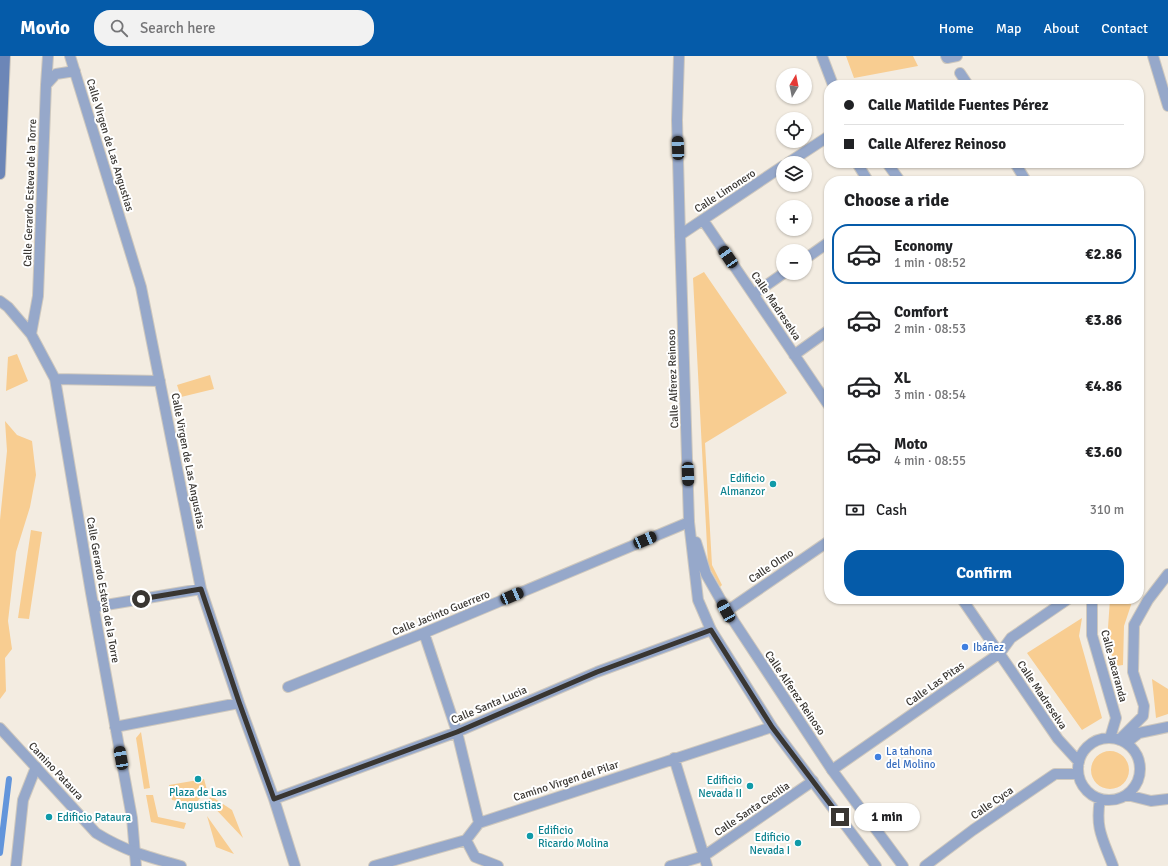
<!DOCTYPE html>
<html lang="en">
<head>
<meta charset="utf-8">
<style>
	body { margin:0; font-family:Signika,sans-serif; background:#f2f2f2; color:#202124; height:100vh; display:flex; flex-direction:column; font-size:15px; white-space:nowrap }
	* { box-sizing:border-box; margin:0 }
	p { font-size:13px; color:#757577 }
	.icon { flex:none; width:22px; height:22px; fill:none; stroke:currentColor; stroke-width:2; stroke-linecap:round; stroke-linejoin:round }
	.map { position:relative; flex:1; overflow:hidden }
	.details { position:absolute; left:824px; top:120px; width:320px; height:428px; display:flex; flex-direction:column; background:#fff; border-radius:16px; box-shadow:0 1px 3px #0004 }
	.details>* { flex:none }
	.guide { position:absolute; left:824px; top:24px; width:320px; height:88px; border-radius:16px; box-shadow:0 1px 3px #0004; display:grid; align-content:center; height:88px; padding:0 20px; background:#fff }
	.needle { width:26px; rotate:10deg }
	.fabs { position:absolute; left:776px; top:12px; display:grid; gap:8px }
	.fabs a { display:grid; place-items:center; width:36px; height:36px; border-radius:50%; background:#fff; box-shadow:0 1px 3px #0004; font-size:20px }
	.end { position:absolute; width:18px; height:18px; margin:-9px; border:5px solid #393632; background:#fff; box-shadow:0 0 0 2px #fff }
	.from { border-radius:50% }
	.bubble { position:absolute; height:28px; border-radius:14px; background:#fff; box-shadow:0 1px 3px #0004; font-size:13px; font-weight:700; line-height:28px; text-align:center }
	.car { position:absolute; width:12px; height:24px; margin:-12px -6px; border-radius:5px; box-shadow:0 0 3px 1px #0007; background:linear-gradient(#222 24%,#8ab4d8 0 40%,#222 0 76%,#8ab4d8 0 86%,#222 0) }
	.guide b { display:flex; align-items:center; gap:14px; height:38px; font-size:15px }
	.guide b+b { border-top:1px solid #e0e0e0 }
	.guide i { width:10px; height:10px; background:#202124 }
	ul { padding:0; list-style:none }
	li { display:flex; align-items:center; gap:12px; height:60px; margin:0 8px 6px; padding:0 12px; border:2px solid transparent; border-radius:16px }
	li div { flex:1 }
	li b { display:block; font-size:15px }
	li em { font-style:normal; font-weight:700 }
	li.selected { border-color:#055ba9 }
	li>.icon { width:36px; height:36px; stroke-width:1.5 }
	h2 { padding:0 20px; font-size:18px; line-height:48px }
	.pay { display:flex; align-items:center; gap:10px; height:44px; padding:0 20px; font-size:15px }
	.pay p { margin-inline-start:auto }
	.cta { display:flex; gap:8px; margin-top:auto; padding:8px 20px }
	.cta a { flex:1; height:46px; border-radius:16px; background:#055ba9; color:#fff; font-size:16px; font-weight:700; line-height:46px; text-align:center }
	header { display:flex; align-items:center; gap:24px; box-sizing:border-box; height:56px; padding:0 20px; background:#055ba9; color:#fff }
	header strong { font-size:19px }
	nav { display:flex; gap:22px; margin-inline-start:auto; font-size:14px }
	.search { width:280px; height:36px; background:#f2f2f2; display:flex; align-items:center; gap:10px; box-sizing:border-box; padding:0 14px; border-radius:16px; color:#757577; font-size:15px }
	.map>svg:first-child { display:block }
</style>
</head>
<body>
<header>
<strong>Movio</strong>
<div class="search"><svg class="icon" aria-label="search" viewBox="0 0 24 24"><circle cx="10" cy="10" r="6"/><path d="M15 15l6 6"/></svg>Search here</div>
<nav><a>Home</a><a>Map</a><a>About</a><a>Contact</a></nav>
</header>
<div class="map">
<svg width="1168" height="810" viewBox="0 0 1168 810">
	<rect width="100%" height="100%" fill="#f3ece1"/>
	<path fill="#f8cd91" d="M846 0H913L918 10 854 22Z
		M704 216 787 337 705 387 712 509 722 529 720 531 708 509 693 222Z
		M17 298 28 325 6 335 8 301Z
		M210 319 214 333 181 341 177 329Z
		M5 365 17 379 32 385 36 419 30 451 16 496 8 565 12 593 5 602 6 635 0 643V464L7 395Z
		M31 474 42 476 29 563 18 562Z
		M1110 543H1133L1124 570 1123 609 1116 610 1107 586Z
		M1082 562 1079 580 1102 662 1082 674 1027 597Z
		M1152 623 1168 633V658L1156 662Z
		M141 676 150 732 144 733 136 682Z
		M1091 714a19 19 0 1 1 38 0a19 19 0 1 1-38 0Z
		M204 723 207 734 195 748 172 744 169 729Z
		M153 739 158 761 186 767 184 773 151 766 146 739Z
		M211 740 232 754 243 782 208 745Z
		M207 760 234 798 216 791Z"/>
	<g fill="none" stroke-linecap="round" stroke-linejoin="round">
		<path stroke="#6295db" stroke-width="6" d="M0 797 9 723"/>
		<g stroke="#cec8be" stroke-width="12">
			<path id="pedestrian" d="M805 203 829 186
				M754 238 784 217
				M16 810 23 744 36 711"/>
		</g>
		<g stroke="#cec8be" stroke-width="12">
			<path id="minor" d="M70 0 141 231 201 533 239 647 274 743 295 810
				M822 0 833 29
				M946 0 947 2 957 0
				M1153 0 1168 50
				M960 17 968 29
				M46 29 48 0
				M788 107 829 80
				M857 107 868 125
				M887 107 900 125
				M1015 107 1026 125
				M703 164 829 350
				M680 179 783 110
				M0 245 8 251 31 278 55 323 91 537 132 762 136 810
				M31 278 38 240 46 29 56 18 75 15
				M794 299 829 274
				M55 323 160 325
				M962 543 1058 683 1079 706
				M1092 543V579L1116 662 1110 682
				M94 551 201 533
				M727 555 829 485
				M424 577 457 676 479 767
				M288 631 424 577 689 466
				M115 671 239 647
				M1078 713a31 31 0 1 1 62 0a31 31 0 1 1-62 0Z
				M1119 684 1143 660 1144 650 1133 616 1134 569 1148 544 1168 518
				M1126 687 1139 677 1168 671
				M674 702 707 810
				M832 714 1000 597 1011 582 1068 543
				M1127 739 1151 745 1168 743
				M274 743 457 676 597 616 711 574
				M1100 743C1095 773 1103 783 1113 810
				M466 784 475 801 498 810
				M374 810 466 784 479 767 772 671
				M670 810 704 800 813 725
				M925 810 973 774 1055 718H1078"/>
		</g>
		<g stroke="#cec8be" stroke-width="12">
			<path id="tertiary" d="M679 0 677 64 680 179 689 466 698 544 711 574 772 671 876 810
				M696 486 706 518 727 555 832 714 903 810
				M0 672 96 777C125 795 148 801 181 810"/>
		</g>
		<g stroke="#cec8be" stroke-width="12">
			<path id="secondary" d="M0 118 5 0"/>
		</g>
		<use href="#pedestrian" stroke="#96a8ca" stroke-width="10"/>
		<use href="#minor" stroke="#96a8ca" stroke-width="10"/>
		<use href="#tertiary" stroke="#96a8ca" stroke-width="10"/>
		<use href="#secondary" stroke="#6c86b7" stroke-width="10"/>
	</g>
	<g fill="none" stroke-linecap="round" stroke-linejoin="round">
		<path stroke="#393632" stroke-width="5" d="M141 543 201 533 239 646 274 743 457 676 597 616 711 574 772 671 840 761"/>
	</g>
	<g fill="#0f9aa8" stroke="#fff" stroke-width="1.5">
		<circle cx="773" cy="428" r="4"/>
		<circle cx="198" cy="723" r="4"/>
		<circle cx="750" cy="730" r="4"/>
		<circle cx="49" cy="761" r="4"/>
		<circle cx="530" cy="780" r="4"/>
		<circle cx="798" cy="787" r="4"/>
	</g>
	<g fill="#3f7fe0" stroke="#fff" stroke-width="1.5">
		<circle cx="965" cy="591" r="4"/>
		<circle cx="878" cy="701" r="4"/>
	</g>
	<g text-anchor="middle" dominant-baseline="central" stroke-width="4" stroke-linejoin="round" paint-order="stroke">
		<g font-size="11" fill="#393632" stroke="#fff">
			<text transform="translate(110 89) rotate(73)">Calle Virgen de Las Angustias</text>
			<text transform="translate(725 135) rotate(-33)">Calle Limonero</text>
			<text transform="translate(30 137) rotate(-88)">Calle Gerardo Esteva de la Torre</text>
			<text transform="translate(776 250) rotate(56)">Calle Madreselva</text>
			<text transform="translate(673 323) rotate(-92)">Calle Alferez Reinoso</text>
			<text transform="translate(188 405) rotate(79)">Calle Virgen de Las Angustias</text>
			<text transform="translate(771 510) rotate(-34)">Calle Olmo</text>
			<text transform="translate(103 534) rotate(80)">Calle Gerardo Esteva de la Torre</text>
			<text transform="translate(441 557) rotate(-22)">Calle Jacinto Guerrero</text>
			<text transform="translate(1114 610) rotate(75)">Calle Jacaranda</text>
			<text transform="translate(935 628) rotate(-35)">Calle Las Pitas</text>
			<text transform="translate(795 637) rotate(56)">Calle Alferez Reinoso</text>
			<text transform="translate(1042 639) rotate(56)">Calle Madreselva</text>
			<text transform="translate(489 649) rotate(-23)">Calle Santa Lucia</text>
			<text transform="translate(56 715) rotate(47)">Camino Pataura</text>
			<text transform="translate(566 725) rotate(-18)">Camino Virgen del Pilar</text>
			<text transform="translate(992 747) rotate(-35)">Calle Cyca</text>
			<text transform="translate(752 753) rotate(-34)">Calle Santa Cecilia</text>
		</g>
		<g font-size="11" fill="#0d838f" stroke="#fff" text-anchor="end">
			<text x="765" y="422">Edificio<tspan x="765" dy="13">Almanzor</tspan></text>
			<text x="742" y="724">Edificio<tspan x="742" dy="13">Nevada II</tspan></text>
			<text x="198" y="736" text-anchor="middle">Plaza de Las<tspan x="198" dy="13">Angustias</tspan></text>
			<text x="57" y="761" text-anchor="start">Edificio Pataura</text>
			<text x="538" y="774" text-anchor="start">Edificio<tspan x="538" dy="13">Ricardo Molina</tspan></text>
			<text x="790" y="781">Edificio<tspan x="790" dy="13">Nevada I</tspan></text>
		</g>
		<g font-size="11" fill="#366cbe" stroke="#fff" text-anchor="start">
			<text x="973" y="591">Ibáñez</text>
			<text x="886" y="695">La tahona<tspan x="886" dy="13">del Molino</tspan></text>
		</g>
	</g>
</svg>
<div class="fabs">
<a><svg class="needle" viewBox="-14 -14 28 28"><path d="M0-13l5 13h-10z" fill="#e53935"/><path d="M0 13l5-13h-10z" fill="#757577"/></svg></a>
<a><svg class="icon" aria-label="locate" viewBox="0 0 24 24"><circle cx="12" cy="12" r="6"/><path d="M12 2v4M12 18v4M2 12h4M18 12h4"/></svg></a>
<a><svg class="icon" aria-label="layers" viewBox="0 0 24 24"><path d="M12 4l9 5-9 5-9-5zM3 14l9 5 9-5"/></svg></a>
<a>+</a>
<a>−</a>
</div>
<i class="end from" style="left:141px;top:543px"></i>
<i class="end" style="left:840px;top:761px"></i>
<div class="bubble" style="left:854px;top:747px;width:66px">1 min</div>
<i class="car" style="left:678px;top:92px;rotate:358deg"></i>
<i class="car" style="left:728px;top:201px;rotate:326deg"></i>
<i class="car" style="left:688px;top:418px;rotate:178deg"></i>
<i class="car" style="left:645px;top:484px;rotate:67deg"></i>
<i class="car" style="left:512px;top:540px;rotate:67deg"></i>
<i class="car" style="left:726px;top:555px;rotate:331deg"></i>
<i class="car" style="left:121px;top:702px;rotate:350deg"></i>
<div class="guide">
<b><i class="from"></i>Calle Matilde Fuentes Pérez</b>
<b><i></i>Calle Alferez Reinoso</b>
</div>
<section class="details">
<h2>Choose a ride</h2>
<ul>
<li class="selected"><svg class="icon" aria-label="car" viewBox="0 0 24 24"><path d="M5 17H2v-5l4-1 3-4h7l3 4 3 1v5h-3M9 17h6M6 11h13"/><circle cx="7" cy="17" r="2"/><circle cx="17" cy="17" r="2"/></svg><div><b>Economy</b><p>1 min · 08:52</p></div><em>€2.86</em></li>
<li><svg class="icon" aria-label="car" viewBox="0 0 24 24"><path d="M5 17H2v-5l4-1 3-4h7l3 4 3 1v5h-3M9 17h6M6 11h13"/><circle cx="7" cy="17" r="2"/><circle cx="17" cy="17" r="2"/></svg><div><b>Comfort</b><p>2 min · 08:53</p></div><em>€3.86</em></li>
<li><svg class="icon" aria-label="car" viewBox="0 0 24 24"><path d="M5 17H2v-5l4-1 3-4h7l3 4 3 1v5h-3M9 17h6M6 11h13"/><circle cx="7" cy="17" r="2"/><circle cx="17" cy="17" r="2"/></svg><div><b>XL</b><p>3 min · 08:54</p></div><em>€4.86</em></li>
<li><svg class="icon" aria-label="car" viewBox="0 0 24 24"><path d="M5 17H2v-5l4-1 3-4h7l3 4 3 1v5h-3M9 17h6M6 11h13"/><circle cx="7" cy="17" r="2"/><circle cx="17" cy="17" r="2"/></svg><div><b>Moto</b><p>4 min · 08:55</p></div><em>€3.60</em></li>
</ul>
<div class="pay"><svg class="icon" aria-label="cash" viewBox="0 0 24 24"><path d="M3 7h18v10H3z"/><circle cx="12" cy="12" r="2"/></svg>Cash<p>310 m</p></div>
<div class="cta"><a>Confirm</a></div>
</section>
</div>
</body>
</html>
